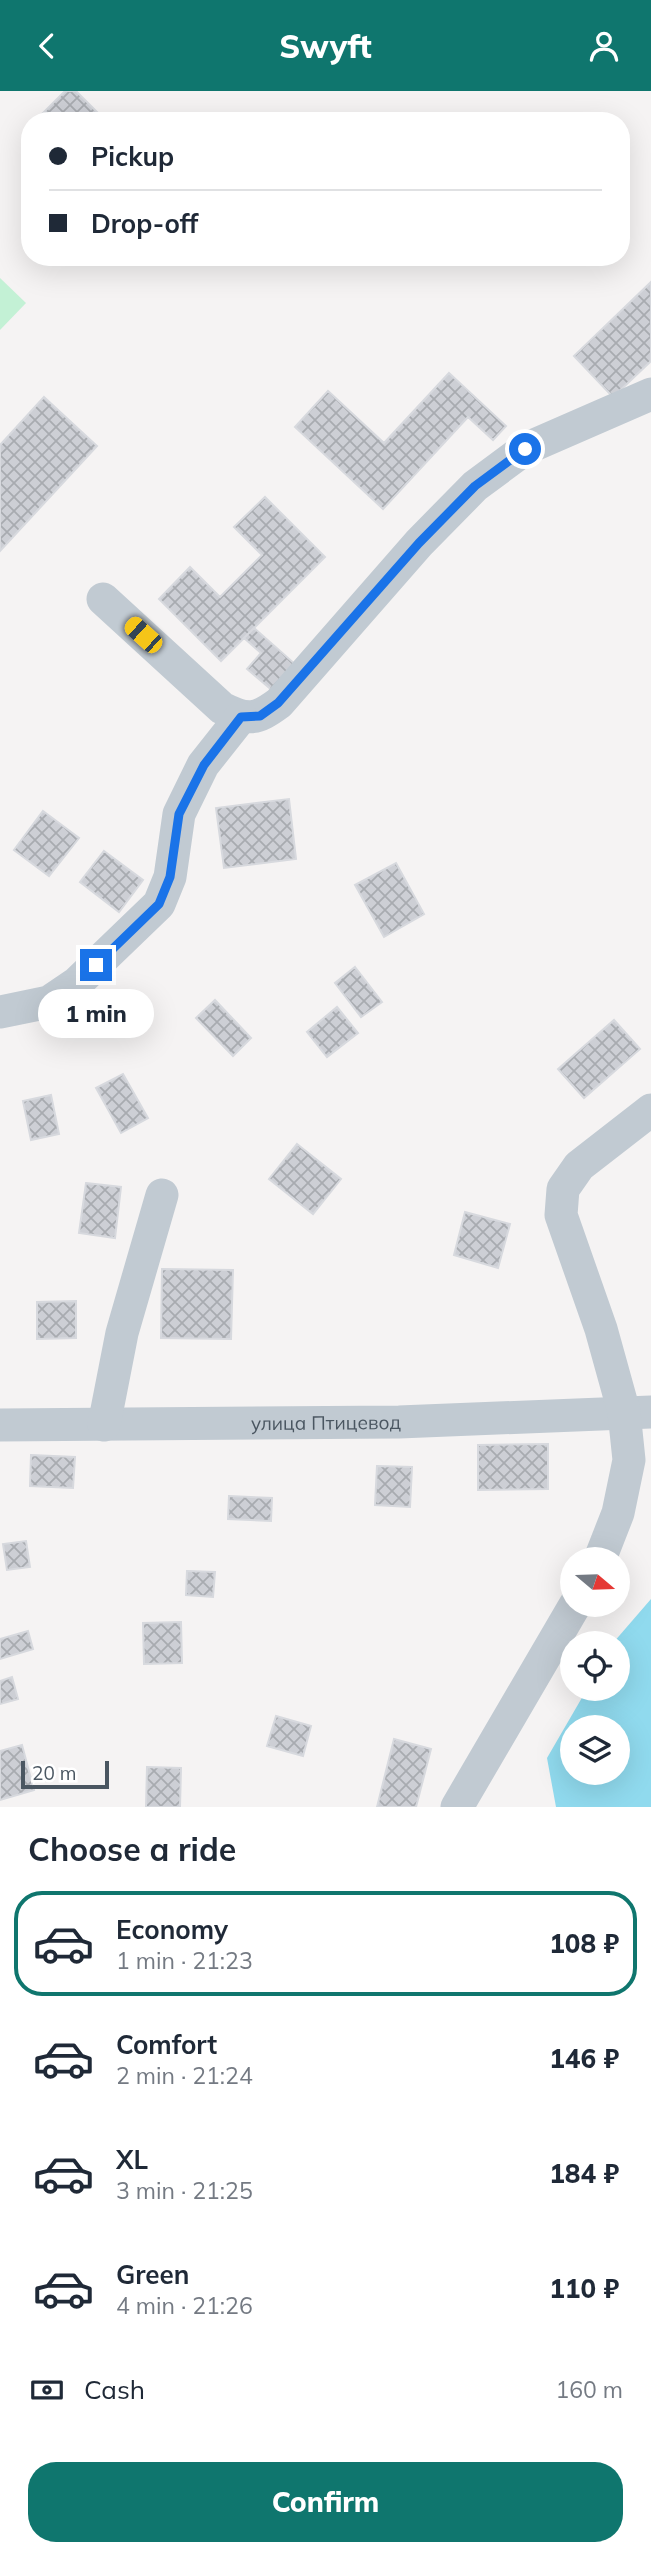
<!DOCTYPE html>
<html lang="en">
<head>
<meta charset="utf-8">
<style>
	body { margin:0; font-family:Mulish,sans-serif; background:#f6f6f7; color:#1f2937; height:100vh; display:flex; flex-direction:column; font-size:26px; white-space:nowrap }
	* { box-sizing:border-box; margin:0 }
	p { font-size:23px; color:#747a83 }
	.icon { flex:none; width:38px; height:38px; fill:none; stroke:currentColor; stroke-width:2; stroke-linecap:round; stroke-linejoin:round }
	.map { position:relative; height:1716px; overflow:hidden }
	.drawer { display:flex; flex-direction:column; background:#fff; flex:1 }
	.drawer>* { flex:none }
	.hud { position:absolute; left:21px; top:21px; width:609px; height:154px; border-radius:28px; box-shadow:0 7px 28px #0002; display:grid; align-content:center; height:154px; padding:0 28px; background:#fff }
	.needle { width:46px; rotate:109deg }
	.tools { position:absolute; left:560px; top:1456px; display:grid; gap:14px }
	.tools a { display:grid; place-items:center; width:70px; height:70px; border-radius:50%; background:#fff; box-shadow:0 7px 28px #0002; font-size:35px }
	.scale { position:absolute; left:21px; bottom:18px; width:88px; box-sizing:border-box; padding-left:7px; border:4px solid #4a5661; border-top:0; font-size:19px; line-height:24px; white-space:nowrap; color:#4a5661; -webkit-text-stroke:5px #fff; paint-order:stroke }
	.end { position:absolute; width:32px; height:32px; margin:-16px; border:9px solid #1a73e8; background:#fff; box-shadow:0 0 0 4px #fff }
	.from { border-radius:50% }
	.bubble { position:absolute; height:49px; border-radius:24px; background:#fff; box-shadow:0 7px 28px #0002; font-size:23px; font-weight:800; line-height:49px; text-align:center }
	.car { position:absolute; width:21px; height:42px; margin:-21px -10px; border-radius:9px; box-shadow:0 0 5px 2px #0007; background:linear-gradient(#f5c518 24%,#345 0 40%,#f5c518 0 76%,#345 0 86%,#f5c518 0) }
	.hud b { display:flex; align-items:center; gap:24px; height:66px; font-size:26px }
	.hud b+b { border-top:2px solid #e0e1e3 }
	.hud i { width:18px; height:18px; background:#1f2937 }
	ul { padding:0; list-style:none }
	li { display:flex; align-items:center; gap:21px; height:105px; margin:0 14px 10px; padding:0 14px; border:4px solid transparent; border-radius:28px }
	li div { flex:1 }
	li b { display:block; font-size:26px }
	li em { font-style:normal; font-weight:800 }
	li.selected { border-color:#0f766e }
	li>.icon { width:63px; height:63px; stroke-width:1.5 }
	h2 { padding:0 28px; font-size:32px; line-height:84px }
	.pay { display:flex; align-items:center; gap:18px; height:77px; padding:0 28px; font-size:26px }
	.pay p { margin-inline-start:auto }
	.action { display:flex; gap:14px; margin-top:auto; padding:14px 28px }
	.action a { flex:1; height:80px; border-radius:28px; background:#0f766e; color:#fff; font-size:28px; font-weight:800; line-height:80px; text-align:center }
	header { display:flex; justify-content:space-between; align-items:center; height:91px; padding:0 28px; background:#0f766e; color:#fff; font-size:32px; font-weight:800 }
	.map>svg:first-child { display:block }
</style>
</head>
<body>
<header><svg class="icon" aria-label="back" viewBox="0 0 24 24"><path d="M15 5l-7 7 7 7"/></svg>Swyft<svg class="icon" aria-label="person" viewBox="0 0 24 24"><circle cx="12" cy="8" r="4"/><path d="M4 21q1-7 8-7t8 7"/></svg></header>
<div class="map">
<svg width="651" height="1716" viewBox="0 0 651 1716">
	<defs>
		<pattern id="building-cross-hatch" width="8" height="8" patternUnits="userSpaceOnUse" patternTransform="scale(1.75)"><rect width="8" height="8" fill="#cdcfd5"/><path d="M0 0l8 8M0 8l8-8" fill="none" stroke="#a8abb0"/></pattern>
	</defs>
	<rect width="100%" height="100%" fill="#f5f3f3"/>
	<path fill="#c3f1d5" d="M0 187 26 212 0 239Z"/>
	<path fill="#90daee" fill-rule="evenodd" d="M651 1508V1716H556L547 1667 587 1598H618V1552H613ZM572 1636H618V1682H572Z"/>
	<path fill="url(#building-cross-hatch)" stroke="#d7d9de" stroke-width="2" d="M65 0H76L106 30H35Z
		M651 191V270L613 306 574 265Z
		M449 282 506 335 493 349 468 326 383 418 295 336 328 300 384 352Z
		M44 306 97 355 0 460V354Z
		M265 406 325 466 221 570 159 508 190 476 220 506 262 464 234 436Z
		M254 537 296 574 273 600 247 578 261 562 244 547Z
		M289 708 296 768 224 777 216 717Z
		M43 720 79 747 49 785 14 759Z
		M104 760 143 789 119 821 80 791Z
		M396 772 424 823 384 846 355 794Z
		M355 876 382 911 361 926 335 892Z
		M215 909 251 947 233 965 196 927Z
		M337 916 358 942 327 966 307 941Z
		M614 929 640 958 584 1007 558 978Z
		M123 983 148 1027 121 1042 96 997Z
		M51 1004 59 1043 31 1049 23 1010Z
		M297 1053 341 1088 313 1123 269 1088Z
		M86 1092 121 1096 115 1147 79 1142Z
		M465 1121 510 1133 498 1177 454 1164Z
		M162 1178 233 1179 231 1248 161 1247Z
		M76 1210V1247L37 1248V1211Z
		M548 1353V1398L478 1399V1354Z
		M31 1364 75 1366 73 1397 30 1395Z
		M377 1375 412 1376 410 1416 375 1414Z
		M229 1405 272 1407 271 1430 228 1428Z
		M26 1450 30 1476 7 1479 3 1453Z
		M187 1480 215 1481 213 1506 186 1504Z
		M181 1531 182 1572 144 1573 143 1532Z
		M28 1540 33 1558 0 1568V1548Z
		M12 1586 18 1608 0 1613V1590Z
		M276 1625 311 1635 303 1665 267 1655Z
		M394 1648 431 1658 416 1716H377Z
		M22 1654 34 1699 0 1709V1660Z
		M147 1676 181 1677 180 1716H146Z"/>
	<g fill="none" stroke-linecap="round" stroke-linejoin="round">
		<g stroke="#c1cad2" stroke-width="33">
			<path d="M103 508 222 617C248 630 256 629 279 612L419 452 475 395 525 358 651 303"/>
			<path d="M0 921 49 911 77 892 159 813 170 786 179 723 203 674 241 626"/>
			<path id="s1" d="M0 1334 399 1331 651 1321"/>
			<path d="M104 1334 122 1242 162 1104"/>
			<path d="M600 1468 618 1422 629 1369 624 1321 601 1238 561 1124 563 1098 579 1075 651 1019"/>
			<path d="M457 1716 575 1514"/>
		</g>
	</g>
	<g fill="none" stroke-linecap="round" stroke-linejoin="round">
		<path stroke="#1a73e8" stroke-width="9" d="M96 874 159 813 170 786 179 723 204 674 241 626 260 625 278 612 419 452 475 395 525 358"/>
	</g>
	<g text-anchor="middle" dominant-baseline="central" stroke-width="6" stroke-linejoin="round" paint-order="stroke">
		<g font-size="19" fill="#4a5661" stroke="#fff">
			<text stroke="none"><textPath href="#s1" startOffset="326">улица Птицевод</textPath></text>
		</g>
	</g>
</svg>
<div class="tools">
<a><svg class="needle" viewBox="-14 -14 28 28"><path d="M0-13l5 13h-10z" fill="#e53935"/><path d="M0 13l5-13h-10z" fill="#747a83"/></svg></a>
<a><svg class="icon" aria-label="locate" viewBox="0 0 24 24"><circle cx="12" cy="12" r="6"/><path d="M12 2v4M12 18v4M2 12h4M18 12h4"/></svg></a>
<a><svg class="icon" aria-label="layers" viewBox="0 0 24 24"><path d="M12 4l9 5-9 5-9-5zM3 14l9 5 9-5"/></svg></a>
</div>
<div class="scale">20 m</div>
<i class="end from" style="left:525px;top:358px"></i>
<i class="end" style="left:96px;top:874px"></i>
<div class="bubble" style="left:38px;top:898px;width:116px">1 min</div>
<i class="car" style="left:143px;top:544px;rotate:312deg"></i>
<div class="hud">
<b><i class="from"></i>Pickup</b>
<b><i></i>Drop-off</b>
</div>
</div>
<section class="drawer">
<h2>Choose a ride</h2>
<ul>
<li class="selected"><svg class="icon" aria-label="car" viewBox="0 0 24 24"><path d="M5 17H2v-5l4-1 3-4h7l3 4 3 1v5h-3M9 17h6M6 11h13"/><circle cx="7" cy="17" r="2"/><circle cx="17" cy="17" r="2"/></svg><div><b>Economy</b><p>1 min · 21:23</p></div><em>108 ₽</em></li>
<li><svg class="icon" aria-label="car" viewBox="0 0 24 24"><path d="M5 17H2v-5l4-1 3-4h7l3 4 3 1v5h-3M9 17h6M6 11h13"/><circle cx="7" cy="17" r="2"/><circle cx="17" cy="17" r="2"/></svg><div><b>Comfort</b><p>2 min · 21:24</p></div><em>146 ₽</em></li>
<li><svg class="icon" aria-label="car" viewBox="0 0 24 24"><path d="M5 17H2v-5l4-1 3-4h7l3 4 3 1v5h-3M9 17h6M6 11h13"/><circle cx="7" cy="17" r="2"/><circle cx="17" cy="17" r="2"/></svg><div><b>XL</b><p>3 min · 21:25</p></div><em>184 ₽</em></li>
<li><svg class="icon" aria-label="car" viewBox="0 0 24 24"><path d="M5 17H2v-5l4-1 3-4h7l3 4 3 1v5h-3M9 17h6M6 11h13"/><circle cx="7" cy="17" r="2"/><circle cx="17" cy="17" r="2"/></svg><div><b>Green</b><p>4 min · 21:26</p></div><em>110 ₽</em></li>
</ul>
<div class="pay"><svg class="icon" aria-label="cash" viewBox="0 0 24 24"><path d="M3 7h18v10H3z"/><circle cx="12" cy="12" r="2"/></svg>Cash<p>160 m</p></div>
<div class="action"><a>Confirm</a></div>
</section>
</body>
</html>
